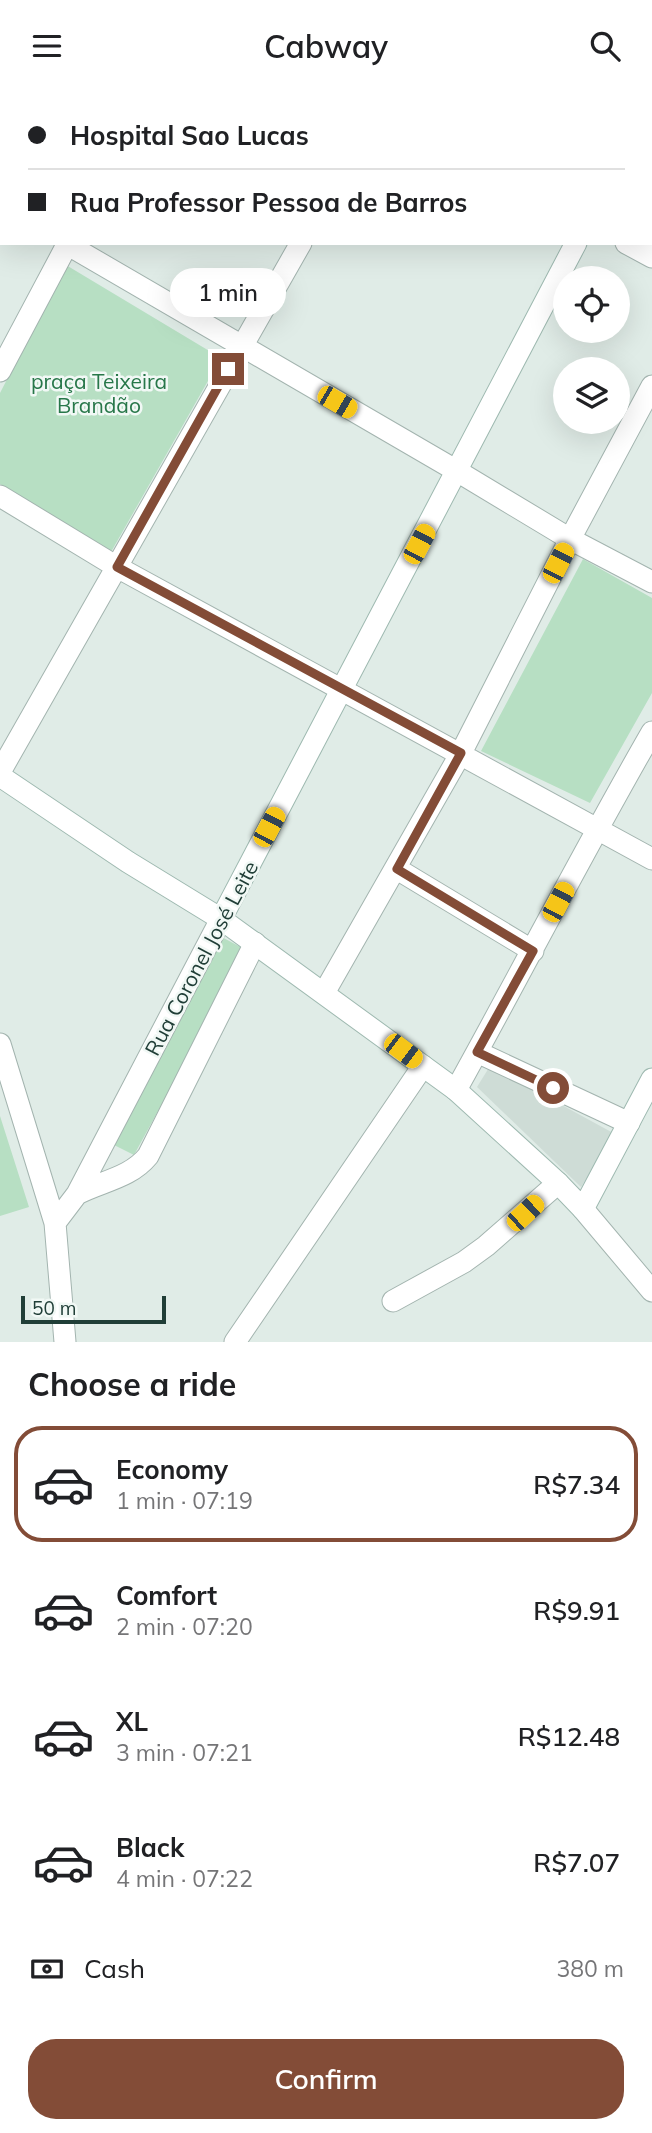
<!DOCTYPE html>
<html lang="en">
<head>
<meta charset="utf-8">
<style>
	body { margin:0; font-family:Mulish,sans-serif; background:#f2f2f2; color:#202124; height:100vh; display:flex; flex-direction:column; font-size:26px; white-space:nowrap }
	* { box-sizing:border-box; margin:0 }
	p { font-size:23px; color:#757577 }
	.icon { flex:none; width:38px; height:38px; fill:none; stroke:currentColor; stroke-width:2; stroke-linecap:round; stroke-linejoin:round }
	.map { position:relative; height:1251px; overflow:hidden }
	.side { display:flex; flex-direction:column; background:#fff; flex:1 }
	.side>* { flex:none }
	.top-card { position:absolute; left:0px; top:0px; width:653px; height:154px; box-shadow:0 7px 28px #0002; display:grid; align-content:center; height:154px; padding:0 28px; background:#fff }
	.fabs { position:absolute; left:553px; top:175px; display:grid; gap:14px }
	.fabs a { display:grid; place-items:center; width:77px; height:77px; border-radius:50%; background:#fff; box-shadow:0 7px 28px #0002; font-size:35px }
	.scale { position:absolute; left:21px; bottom:18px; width:145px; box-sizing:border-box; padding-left:7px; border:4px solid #203e37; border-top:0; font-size:19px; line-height:24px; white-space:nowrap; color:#203e37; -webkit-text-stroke:5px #f1f8f5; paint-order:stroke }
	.end { position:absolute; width:32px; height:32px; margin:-16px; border:9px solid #834c37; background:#fff; box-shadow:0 0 0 4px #fff }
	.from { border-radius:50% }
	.bubble { position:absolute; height:49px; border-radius:24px; background:#fff; box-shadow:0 7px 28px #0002; font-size:23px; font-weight:600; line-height:49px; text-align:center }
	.car { position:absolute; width:21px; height:42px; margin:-21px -10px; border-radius:9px; box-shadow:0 0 5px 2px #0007; background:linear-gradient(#f5c518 24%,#345 0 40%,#f5c518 0 76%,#345 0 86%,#f5c518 0) }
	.top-card b { display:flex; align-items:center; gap:24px; height:66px; font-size:26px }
	.top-card b+b { border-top:2px solid #e0e0e0 }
	.top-card i { width:18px; height:18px; background:#202124 }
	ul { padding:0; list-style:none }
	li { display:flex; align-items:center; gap:21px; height:116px; margin:0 14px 10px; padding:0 14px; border:4px solid transparent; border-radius:28px }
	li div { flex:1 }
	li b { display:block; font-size:26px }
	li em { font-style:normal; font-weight:600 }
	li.active { border-color:#834c37 }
	li>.icon { width:63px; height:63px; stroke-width:1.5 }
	h2 { padding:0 28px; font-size:32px; line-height:84px }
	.pay { display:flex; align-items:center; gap:18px; height:77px; padding:0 28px; font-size:26px }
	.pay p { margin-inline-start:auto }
	.action { display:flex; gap:14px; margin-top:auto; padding:14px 28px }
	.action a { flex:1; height:80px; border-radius:28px; background:#834c37; color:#fff; font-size:28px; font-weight:600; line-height:80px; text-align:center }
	header { display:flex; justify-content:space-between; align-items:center; height:91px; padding:0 28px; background:#fff; font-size:32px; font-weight:600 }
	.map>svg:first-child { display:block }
</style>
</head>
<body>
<header><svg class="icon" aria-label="menu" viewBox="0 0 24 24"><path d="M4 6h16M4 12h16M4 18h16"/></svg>Cabway<svg class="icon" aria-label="search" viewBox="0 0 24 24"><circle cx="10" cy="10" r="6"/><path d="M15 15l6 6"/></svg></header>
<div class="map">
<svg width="652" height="1251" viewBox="0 0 652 1251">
	<rect width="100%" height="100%" fill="#e0ece7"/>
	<path fill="#cedcd6" d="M490 975 615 1043 581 1096 477 996Z"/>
	<path fill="#b7dfc3" d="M66 174 221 267 111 461 0 393V302Z
		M583 468 652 507V602L590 712 481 660Z
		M218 844 246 859 134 1064 106 1050Z
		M0 1025 29 1116 0 1125Z"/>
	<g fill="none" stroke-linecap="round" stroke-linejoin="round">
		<g stroke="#a3b4af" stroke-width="23">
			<path id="street" d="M347 0 350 2
				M162 2 163 0
				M417 2 418 0
				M0 117 2 118
				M65 152 457 380 570 448 652 491
				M626 152 652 166
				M0 280 68 152
				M0 405 117 476 652 768
				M0 681 301 152
				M397 778 533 860
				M324 902 461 662 570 448 652 295
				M0 953 55 1132 65 1251
				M477 961 629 1032
				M456 999C522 880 584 759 652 641
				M77 1103C102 1090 130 1087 148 1065L255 852
				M583 1118 652 1200
				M55 1132 77 1103 221 828
				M393 1210 464 1171 486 1155 558 1092
				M235 1251 423 975"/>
		</g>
		<g stroke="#9eb9b0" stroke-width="23">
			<path id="secondary" d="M651 7 652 5
				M0 685 128 771 221 828 456 999 558 1092 583 1118 652 988
				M221 828 576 152"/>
		</g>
		<use href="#street" stroke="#fff" stroke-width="21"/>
		<use href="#secondary" stroke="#fff" stroke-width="21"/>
	</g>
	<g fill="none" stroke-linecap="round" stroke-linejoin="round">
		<path stroke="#834c37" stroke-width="9" d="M228 278 117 476 461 662 397 778 533 860 477 961 553 997"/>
	</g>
	<g text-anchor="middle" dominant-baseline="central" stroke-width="5" stroke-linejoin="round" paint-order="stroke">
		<g font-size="21" fill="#277749" stroke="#f1f8f5">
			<text x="99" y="290">praça Teixeira<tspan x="99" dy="24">Brandão</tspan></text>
		</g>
		<g font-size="21" fill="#203e37" stroke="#f1f8f5">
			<text transform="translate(201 867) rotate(-62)">Rua Coronel José Leite</text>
		</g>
	</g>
</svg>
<div class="fabs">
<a><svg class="icon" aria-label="locate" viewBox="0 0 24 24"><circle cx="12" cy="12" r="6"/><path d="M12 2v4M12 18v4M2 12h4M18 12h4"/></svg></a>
<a><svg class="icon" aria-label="layers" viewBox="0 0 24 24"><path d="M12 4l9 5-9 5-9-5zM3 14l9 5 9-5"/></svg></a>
</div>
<div class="scale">50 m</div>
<i class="end from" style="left:553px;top:997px"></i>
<i class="end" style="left:228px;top:278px"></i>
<div class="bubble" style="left:170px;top:177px;width:116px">1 min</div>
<i class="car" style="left:337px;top:311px;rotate:120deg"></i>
<i class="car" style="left:419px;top:453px;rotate:28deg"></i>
<i class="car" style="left:558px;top:472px;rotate:27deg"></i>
<i class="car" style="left:269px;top:736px;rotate:28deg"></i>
<i class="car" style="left:558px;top:811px;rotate:28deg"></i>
<i class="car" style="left:403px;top:960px;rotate:127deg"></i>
<i class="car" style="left:525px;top:1122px;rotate:47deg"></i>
<div class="top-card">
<b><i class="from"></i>Hospital Sao Lucas</b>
<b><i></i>Rua Professor Pessoa de Barros</b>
</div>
</div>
<section class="side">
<h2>Choose a ride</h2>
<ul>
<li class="active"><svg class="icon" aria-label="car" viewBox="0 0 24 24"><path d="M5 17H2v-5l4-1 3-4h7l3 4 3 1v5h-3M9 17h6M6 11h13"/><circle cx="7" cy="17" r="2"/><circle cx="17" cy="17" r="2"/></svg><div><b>Economy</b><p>1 min · 07:19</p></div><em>R$7.34</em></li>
<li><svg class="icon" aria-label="car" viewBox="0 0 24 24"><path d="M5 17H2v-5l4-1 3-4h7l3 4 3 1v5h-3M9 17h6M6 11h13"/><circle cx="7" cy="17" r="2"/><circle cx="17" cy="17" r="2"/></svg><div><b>Comfort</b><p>2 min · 07:20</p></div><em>R$9.91</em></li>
<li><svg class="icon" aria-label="car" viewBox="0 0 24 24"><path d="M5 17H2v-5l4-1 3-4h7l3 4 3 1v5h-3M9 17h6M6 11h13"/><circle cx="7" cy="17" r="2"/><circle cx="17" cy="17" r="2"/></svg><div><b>XL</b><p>3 min · 07:21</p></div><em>R$12.48</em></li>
<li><svg class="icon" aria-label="car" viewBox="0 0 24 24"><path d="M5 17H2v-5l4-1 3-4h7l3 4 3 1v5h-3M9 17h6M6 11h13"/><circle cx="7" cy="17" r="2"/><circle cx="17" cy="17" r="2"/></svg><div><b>Black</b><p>4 min · 07:22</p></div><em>R$7.07</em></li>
</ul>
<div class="pay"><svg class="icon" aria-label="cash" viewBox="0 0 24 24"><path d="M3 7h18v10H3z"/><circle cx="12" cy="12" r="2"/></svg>Cash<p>380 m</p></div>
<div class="action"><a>Confirm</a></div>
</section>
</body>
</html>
